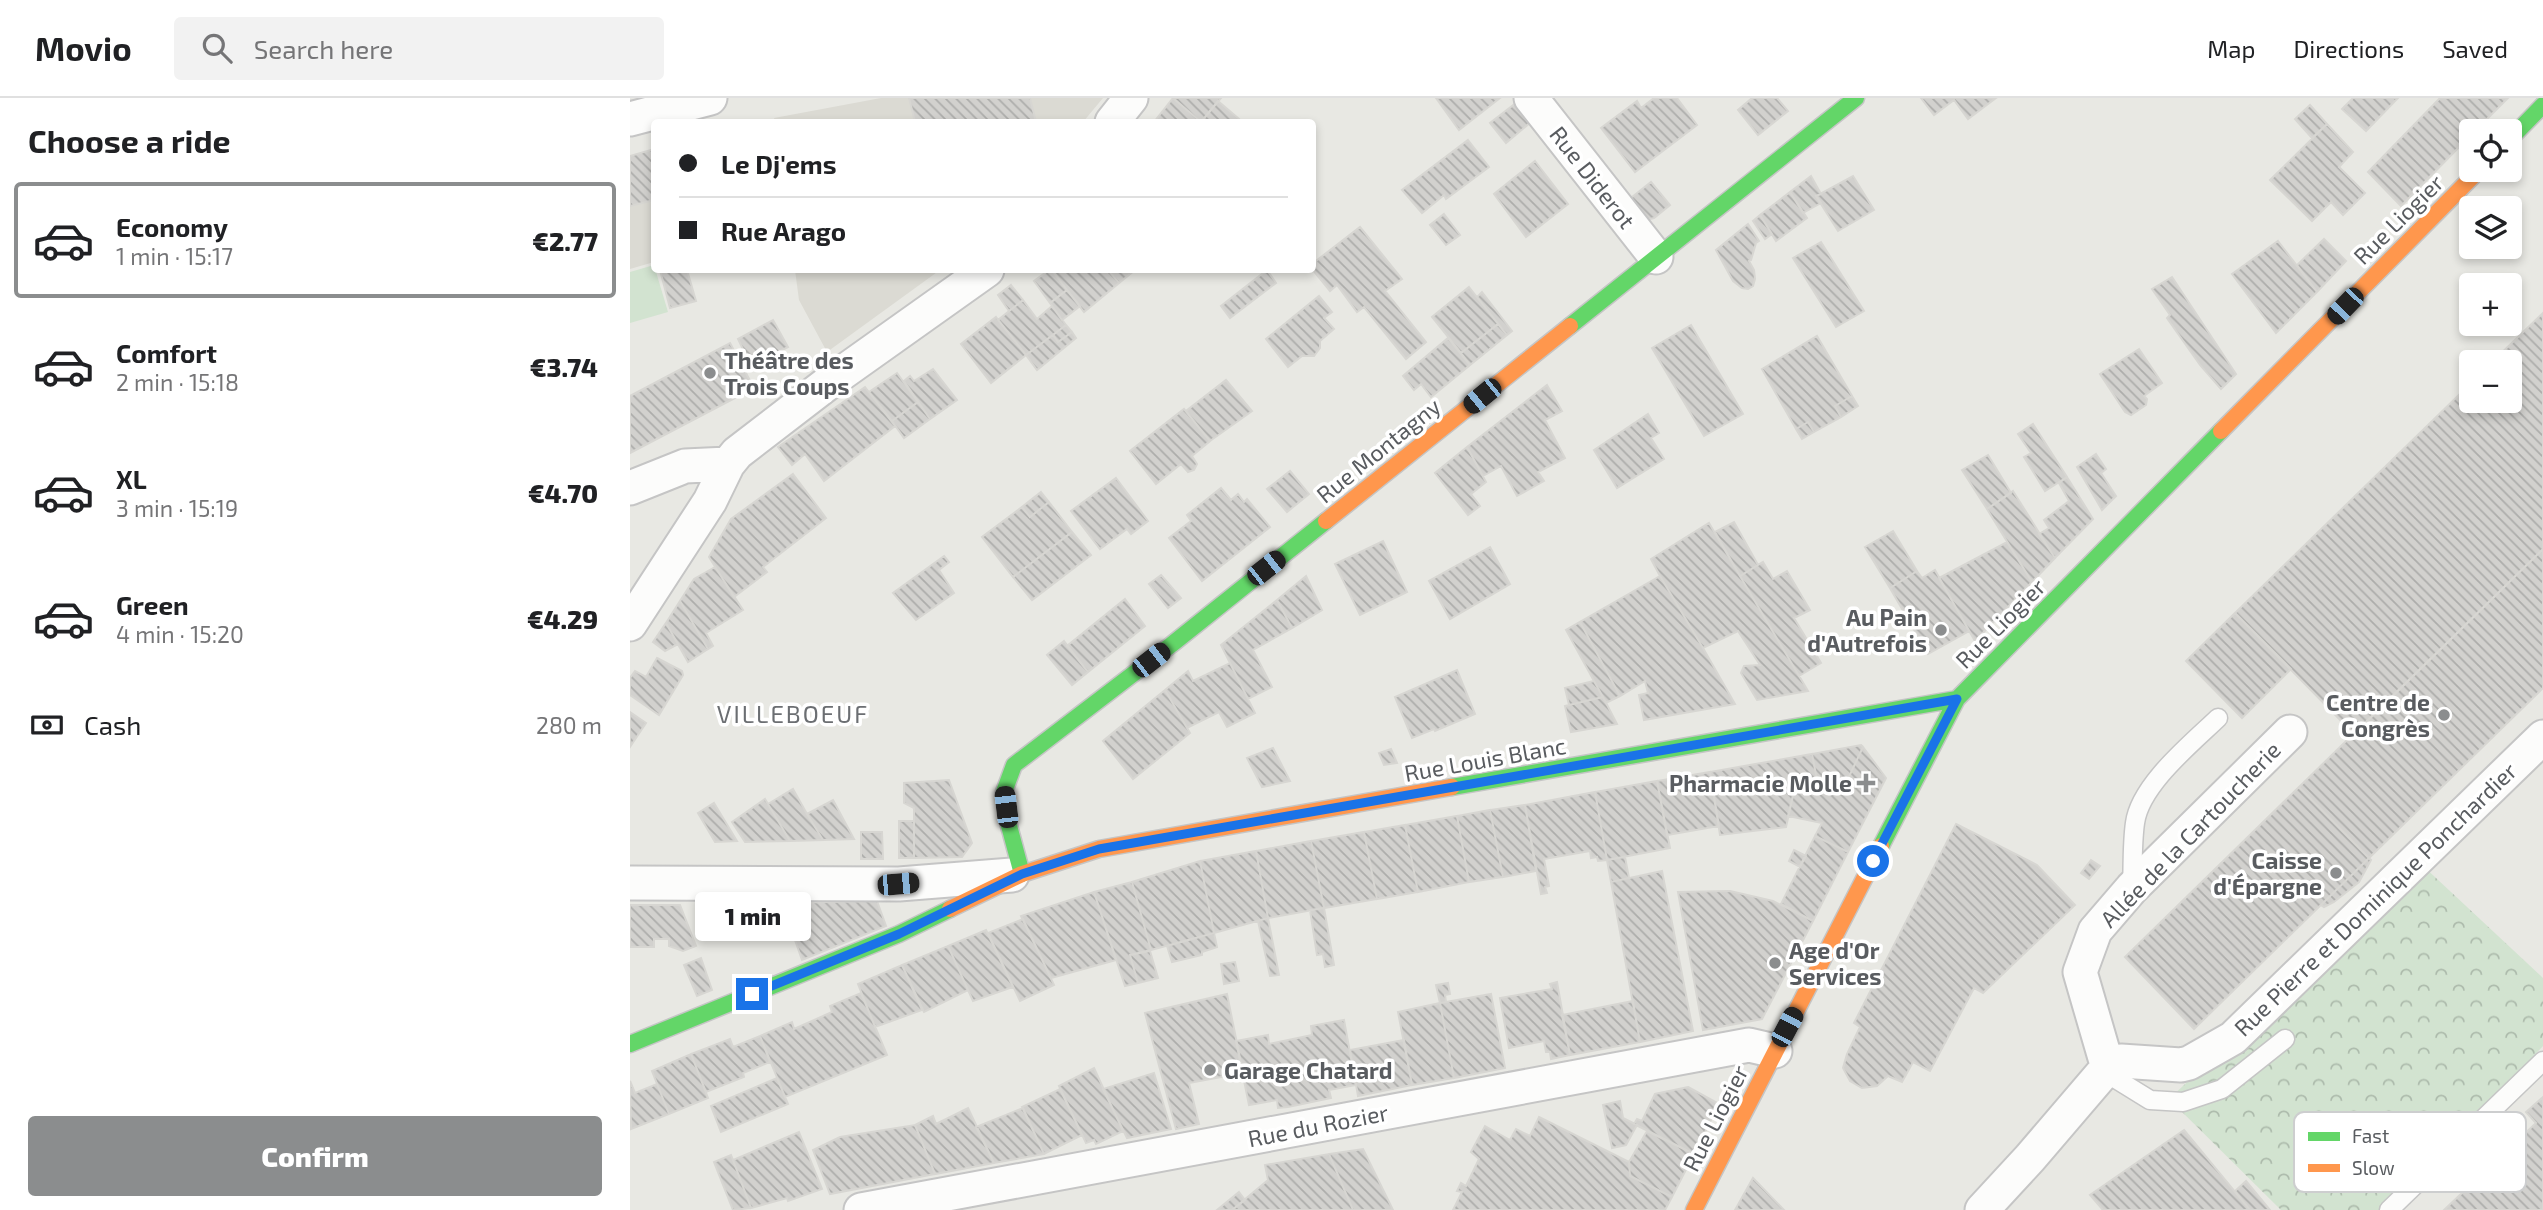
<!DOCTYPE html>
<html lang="en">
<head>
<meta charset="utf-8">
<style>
	body { margin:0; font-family:"Exo 2",sans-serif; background:#f2f2f2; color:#202124; height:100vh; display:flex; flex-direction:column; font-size:26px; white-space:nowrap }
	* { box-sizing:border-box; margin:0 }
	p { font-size:23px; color:#757577 }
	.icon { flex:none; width:38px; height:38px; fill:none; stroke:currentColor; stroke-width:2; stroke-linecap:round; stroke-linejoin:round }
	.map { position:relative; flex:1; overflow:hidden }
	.drawer { display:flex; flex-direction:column; background:#fff; width:630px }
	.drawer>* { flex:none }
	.hud { position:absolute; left:21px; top:21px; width:665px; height:154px; border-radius:7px; box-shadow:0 4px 10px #0003; display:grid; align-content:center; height:154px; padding:0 28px; background:#fff }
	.controls { position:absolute; left:1829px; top:21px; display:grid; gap:14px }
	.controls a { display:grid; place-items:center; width:63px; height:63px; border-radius:7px; background:#fff; box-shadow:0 4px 10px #0003; font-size:35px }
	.end { position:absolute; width:32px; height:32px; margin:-16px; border:9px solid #1a73e8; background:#fff; box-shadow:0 0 0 4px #fff }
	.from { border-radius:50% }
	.bubble { position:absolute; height:49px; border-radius:7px; background:#fff; box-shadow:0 4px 10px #0003; font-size:23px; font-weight:800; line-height:49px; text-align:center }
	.car { position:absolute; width:21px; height:42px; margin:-21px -10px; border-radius:9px; box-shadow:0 0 5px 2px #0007; background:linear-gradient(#222 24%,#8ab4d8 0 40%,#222 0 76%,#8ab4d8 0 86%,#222 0) }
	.hud b { display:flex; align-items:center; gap:24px; height:66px; font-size:26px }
	.hud b+b { border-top:2px solid #e0e0e0 }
	.hud i { width:18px; height:18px; background:#202124 }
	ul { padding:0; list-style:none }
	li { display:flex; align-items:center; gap:21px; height:116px; margin:0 14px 10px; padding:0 14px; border:4px solid transparent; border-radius:7px }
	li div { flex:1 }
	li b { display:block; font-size:26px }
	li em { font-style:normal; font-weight:800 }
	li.current { border-color:#8b8d8e }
	li>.icon { width:63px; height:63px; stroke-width:1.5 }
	h2 { padding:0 28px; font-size:32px; line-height:84px }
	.pay { display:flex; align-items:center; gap:18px; height:77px; padding:0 28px; font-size:26px }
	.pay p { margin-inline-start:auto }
	.cta { display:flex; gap:14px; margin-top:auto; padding:14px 28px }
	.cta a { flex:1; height:80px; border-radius:7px; background:#8b8d8e; color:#fff; font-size:28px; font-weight:800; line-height:80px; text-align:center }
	header { display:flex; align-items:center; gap:42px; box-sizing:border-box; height:98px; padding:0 35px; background:#fff; border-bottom:2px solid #e0e0e0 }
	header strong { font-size:33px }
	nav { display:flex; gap:38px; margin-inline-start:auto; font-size:24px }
	.search { width:490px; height:63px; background:#f2f2f2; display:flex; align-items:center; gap:18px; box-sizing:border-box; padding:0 24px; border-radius:7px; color:#757577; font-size:26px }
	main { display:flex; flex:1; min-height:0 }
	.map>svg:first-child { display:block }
</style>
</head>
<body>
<header>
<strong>Movio</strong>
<div class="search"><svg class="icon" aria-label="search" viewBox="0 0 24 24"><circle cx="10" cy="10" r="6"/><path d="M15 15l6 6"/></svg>Search here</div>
<nav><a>Map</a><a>Directions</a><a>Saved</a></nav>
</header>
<main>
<section class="drawer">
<h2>Choose a ride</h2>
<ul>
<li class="current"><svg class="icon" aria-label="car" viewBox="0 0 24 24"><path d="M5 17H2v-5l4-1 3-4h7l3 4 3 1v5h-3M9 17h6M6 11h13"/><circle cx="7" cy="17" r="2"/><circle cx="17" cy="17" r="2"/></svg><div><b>Economy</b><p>1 min · 15:17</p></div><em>€2.77</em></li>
<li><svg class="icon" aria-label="car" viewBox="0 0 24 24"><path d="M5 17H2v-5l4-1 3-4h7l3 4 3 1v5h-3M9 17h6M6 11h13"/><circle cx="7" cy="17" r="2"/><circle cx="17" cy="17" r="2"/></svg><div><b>Comfort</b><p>2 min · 15:18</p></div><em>€3.74</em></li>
<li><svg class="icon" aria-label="car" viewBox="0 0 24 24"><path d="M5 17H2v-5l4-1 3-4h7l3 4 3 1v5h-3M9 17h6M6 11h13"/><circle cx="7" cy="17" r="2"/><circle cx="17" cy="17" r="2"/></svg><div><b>XL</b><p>3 min · 15:19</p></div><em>€4.70</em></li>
<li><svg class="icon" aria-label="car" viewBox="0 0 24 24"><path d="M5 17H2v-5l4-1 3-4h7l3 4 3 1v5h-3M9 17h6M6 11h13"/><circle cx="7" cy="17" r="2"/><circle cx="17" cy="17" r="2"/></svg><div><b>Green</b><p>4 min · 15:20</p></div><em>€4.29</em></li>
</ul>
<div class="pay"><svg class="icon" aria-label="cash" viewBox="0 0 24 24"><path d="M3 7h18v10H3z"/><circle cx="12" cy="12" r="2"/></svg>Cash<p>280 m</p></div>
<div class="cta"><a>Confirm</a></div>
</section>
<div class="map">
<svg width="1913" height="1112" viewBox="0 0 1913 1112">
	<defs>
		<pattern id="forest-crowns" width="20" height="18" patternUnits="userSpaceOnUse" patternTransform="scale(1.75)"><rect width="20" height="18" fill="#d2e3d0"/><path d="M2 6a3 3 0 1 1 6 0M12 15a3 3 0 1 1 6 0" fill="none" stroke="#adbbac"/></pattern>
		<pattern id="building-back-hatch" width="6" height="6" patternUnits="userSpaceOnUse" patternTransform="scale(1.75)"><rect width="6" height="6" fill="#d2d1ce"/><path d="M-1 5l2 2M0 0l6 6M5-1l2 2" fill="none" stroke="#adadab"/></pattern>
	</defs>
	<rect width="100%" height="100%" fill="#e8e8e3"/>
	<path fill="#dbdad3" d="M251 0H473L453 24H145L144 20Z
		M24 51V164L0 171V58Z
		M165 172H310L197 254 169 202Z"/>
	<path fill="url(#forest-crowns)" d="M1791 766 1913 880V948L1762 1112H1651L1539 1001Z"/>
	<path fill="#d2e3d0" d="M24 167 38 214 0 225V174Z"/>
	<path fill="url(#building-back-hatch)" stroke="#d7d6d2" stroke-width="2" d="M279 0H400L406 24H283H285Z
		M543 0H591L571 24Z
		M543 0 571 24H524Z
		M806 0H870L829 32Z
		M1024 0H1047L1067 27 1005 74 971 30 1007 3 1011 10Z
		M1122 0H1147L1158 13 1128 37 1108 12Z
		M1291 0H1366L1338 21 1324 2 1304 17Z
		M1723 0H1768L1736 33 1712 11Z
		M1810 0H1878L1845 33H1841V37L1771 108 1738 74Z
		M588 3 609 21 607 24H571Z
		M886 5 901 24 876 45 860 25Z
		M1680 7 1697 26 1682 40 1665 21Z
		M1697 26 1723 54 1709 69 1735 95 1713 117 1701 104 1682 123 1640 82Z
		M838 42 859 69 816 101 814 97 792 115 772 92Z
		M24 51V102L0 108V58Z
		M905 63 938 106 896 139 864 96Z
		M1181 78 1191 96 1186 98 1191 105 1173 115 1160 94Z
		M1223 78 1244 112 1208 133 1186 98Z
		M1021 84 1040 107 1024 120 1016 122 997 103Z
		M1160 94 1177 120 1146 143 1130 117Z
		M814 116 830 137 816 147 800 127Z
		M1130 117 1142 136 1135 141 1123 123Z
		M1118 126 1129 143 1126 145 1121 162 1119 163 1124 172 1125 181 1123 188 1118 191 1112 190 1103 183 1086 152Z
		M730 129 772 181 755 193 796 244 776 261 734 209 727 214 707 187 700 193 682 171V166Z
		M1694 141 1716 163 1687 194 1667 167Z
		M1648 143 1687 194 1646 235 1602 176Z
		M1191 144 1234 213 1206 229 1163 160Z
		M30 172H57L66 203 40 210Z
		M419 172H422L437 192 420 205 404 183Z
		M429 172H478L489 185 454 214 424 175Z
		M478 172H505L489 185Z
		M637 172 646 185 600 220 591 208Z
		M1542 179 1606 276 1591 291 1570 267 1537 220 1540 217 1522 191Z
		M381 187 393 202 379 213 368 197Z
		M839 189 868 226 831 255 802 219Z
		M437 192 450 208 432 222 420 205Z
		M852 194 882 233 877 237 847 199Z
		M689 198 702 214 694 220 704 231 690 243V250L684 258H672L658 269 636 241Z
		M393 202 407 221 422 208 436 227 396 257 368 222Z
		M1913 215V451L1724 636 1605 515 1841 285V303H1880V264H1862Z
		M366 219 396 257 361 285 331 246Z
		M143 222 158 249 121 268 108 241Z
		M868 226 877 237 840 267 831 255Z
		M436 227 442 234 428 244 423 237Z
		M1061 227 1113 316 1074 338 1022 250Z
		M442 234 446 240 407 272 396 257 423 237 428 244Z
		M1187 238 1222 298 1205 308 1211 319 1184 334 1178 324 1166 331 1132 271Z
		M818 240 840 267 801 299 791 286 784 292 773 278Z
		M100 245 124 290 0 355V298Z
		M1509 251 1532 285 1514 298 1517 301 1516 307 1501 317 1495 314 1470 276Z
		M303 271 327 302 300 321 274 283 280 278 284 283Z
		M267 275 288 304 262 323 239 294Z
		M596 282 622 313 580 343 556 313Z
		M917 287 932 313 915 322 935 360 908 374 914 383 887 398 871 368 853 378 837 349Z
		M235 289 265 328 194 383 175 356 162 367 148 349Z
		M1222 298 1228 308 1211 319 1205 308Z
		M288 304 300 321 274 340 262 323Z
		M554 311 580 343 562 358 567 366 564 372 558 374 551 366 526 386 500 353Z
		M1018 316 1029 335 1021 340 1034 361 987 390 964 352Z
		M1178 324 1184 334 1172 341 1166 331Z
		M1403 326 1437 379 1415 393 1394 359 1401 355 1388 336Z
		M837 349 856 384 841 396 850 408 838 417 805 375Z
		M1466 356 1476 371 1471 375 1486 398 1472 412 1447 369Z
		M1358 357 1381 395 1357 411 1332 372Z
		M660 373 679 396 657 414 637 391Z
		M163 376 196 420 133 469 137 474 104 499 79 459 101 421Z
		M1437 379 1463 421 1425 460 1409 436 1419 430 1414 422 1439 403 1429 385Z
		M486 380 518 423 501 436 497 431 470 451 441 413Z
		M591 390 601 402 608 396 614 404 617 401 640 429 572 483 539 440 561 423 557 417Z
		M1383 393 1425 460 1402 484 1357 411Z
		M411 394 419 404 400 419 392 409Z
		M419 404 442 434 383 479 352 439 392 409 400 419Z
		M1104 424 1128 467 1110 478 1085 434Z
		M1079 425 1110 478 1178 593 1127 602 1111 575 1114 568 1130 567 1108 533 1073 550 1030 478 1021 461Z
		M1263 433 1287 473 1260 490 1235 449Z
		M442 434 461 457 402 502 383 479Z
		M753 443 777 494 730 517 705 466Z
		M1377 444 1402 484 1345 543 1309 480Z
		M860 449 880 486 820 521 799 483Z
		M1913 451V590L1739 760 1669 689Z
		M314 458 319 464 309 472 324 495 286 522 263 495Z
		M1133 464 1143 481 1157 473 1180 512 1164 520 1191 565 1169 578 1110 478Z
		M85 469 113 512 76 535 83 548 78 551 50 503 64 481Z
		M1305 472 1339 533 1298 556 1260 490 1287 473 1292 480Z
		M531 477 551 500 538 510 519 486Z
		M676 478 692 512 662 530 647 502Z
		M1030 478 1073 550 1105 606 1014 622 1009 597 1018 595 1015 583 990 598 950 524Z
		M495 501 515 528 458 574 437 548Z
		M647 502 662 530 623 552 642 589 618 601 591 547Z
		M50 503 78 551 58 564 36 525Z
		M1605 515 1661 571 1612 620 1556 563Z
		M950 524 990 598 976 605 936 532Z
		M36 525 48 546 35 553 23 544Z
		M434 543 458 574 442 587 417 557Z
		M27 560 52 573 53 577 29 617 0 597V580L5 573 16 579Z
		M600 565 625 615 597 629 589 614 557 630 535 592 558 573 563 583Z
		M827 572 845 616 805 633 804 631 782 640 765 599Z
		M964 583 973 599 939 607 935 590Z
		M535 592 560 635 503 681 473 643Z
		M973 599 987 626 941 634 935 608Z
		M0 614 16 625 0 649Z
		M1231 647 1233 649 1216 685 1188 687 1182 656Z
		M1233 649 1256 680 1218 754 1185 738 1192 725 1158 718 1165 689 1216 685Z
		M643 650 660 683 632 689 617 660Z
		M761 651 767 665 754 667 749 655Z
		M1182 656 1188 687 1165 689 1156 729 1090 737 1080 674Z
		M1080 674 1089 728 1037 737 1027 683Z
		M319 682 342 745 332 759 284 760V710L274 705V685Z
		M1027 683 1040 750 977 762 965 694Z
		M1669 689 1739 760 1564 931 1495 859Z
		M163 691 177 716 193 742 160 743 138 706Z
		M965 694 977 762 968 763 967 759 961 760 960 753 914 761 919 788 915 789 917 795 911 796 895 707Z
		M135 701 138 706 160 743 115 744 102 724Z
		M203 702 224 741 193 742 177 716Z
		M84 705 107 743 85 744 68 715Z
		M895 707 906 773 873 779 860 712Z
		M860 712 873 779 839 784 827 718Z
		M827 718 839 784 788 794 775 727Z
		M269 723H284V760H269Z
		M1326 726 1407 767 1445 807 1353 895 1344 890 1300 973 1283 964 1272 984 1258 978 1247 988 1232 990 1220 983 1213 970 1217 956 1230 929 1224 925Z
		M775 727 788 794 747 801 734 734Z
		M231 734H252L253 761H231Z
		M734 734 747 801 694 810 681 743Z
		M1185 738 1218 754 1183 823 1151 806Z
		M681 743 694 810 638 820 626 753Z
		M1164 752 1176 758 1170 769 1159 763Z
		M626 753 638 820 584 835 570 763Z
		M995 759 999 780 981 784 977 762Z
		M1739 760 1741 762 1729 784 1704 804 1694 809 1691 807Z
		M1461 762 1470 768 1459 781 1451 775Z
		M570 763 584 835 521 852 502 784Z
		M1032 773 1063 933 1010 944 981 784Z
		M502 784 521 852 500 857 508 885 495 888 464 794Z
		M1100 793 1143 803 1183 823 1132 921 1073 932 1048 794Z
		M464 794 486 862 421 880 391 818Z
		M247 803 256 828 172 862 152 805Z
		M0 807H50L66 848 53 853 39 848V841H24V849H0Z
		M694 810 704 867 695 869 693 856 687 857 680 812Z
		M638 820 649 877 640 878 628 823Z
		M393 821 424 887 390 903 358 835Z
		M356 832 383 889 343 903 318 848Z
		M584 835 587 849 572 854V857L542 864 537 848Z
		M318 848 338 892 294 914 272 867Z
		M520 853 528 880 508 885 500 857Z
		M71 860 82 892 67 898 54 867Z
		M605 864 609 883 594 886 591 866Z
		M272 867 292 912 245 929 228 886Z
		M927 884 940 957 921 961 920 954H916L914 943 879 950 870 900 922 891 920 886Z
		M818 885 820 896 815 897 816 904 810 905 806 887Z
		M231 895 257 957 155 999 130 938 162 924 164 931 202 914 200 908Z
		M597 896 613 975 559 985 569 1026 546 1031 515 915Z
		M861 896 875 970 824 980 810 905Z
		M1003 903 1010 944 940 957 932 917Z
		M810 905 824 980 782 987 768 914Z
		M714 922 726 987 699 992 701 1000 658 1009 648 1010 647 1002 619 1007 606 943 638 937 639 946 682 937 681 928Z
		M130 938 140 964 113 975 114 979 76 994 61 956 100 941 103 949Z
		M774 942 782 987 728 998 720 952Z
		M61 956 78 1000 39 1016 22 973Z
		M464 970 493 1033 466 1046 464 1042 456 1045 429 988Z
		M524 975 541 1031 497 1040 473 991Z
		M147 980 158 1006 91 1034 81 1008Z
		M0 983 5 995 27 986 39 1016 1 1031Z
		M1058 989 1089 1006 1064 1056 1004 1026 1007 1021 1012 1023 1025 996Z
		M430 991 452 1037 414 1056 392 1009Z
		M1913 999V1112H1814L1906 1025 1896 1014Z
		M990 1003 993 1020 1007 1027 996 1047 982 1050 973 1007Z
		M338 1010 364 1065 305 1076 285 1027 303 1018 306 1026Z
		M393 1010 414 1056 364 1065 346 1029Z
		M909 1019 999 1064 1000 1078 1042 1099 1035 1112H823L832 1094 827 1093 831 1085 836 1088 849 1061 841 1054 855 1028 880 1042 886 1031 900 1038Z
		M285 1027 305 1076 200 1096 183 1052 210 1039Z
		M1554 1032 1620 1112H1473L1460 1097Z
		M1017 1033 1064 1056 1042 1099 1000 1078 999 1064Z
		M169 1034 192 1091 158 1103 157 1100 121 1110 103 1062Z
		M733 1051 763 1112H723L699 1056Z
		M699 1056 723 1112H602L638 1082 635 1067Z
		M101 1057 103 1062 121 1110 103 1112 84 1064Z
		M1123 1080 1154 1112H1105Z
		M1616 1083 1640 1112H1620L1605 1093Z
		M609 1094 615 1102 602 1112H587Z"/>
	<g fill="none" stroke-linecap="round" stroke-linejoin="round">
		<g stroke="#c5c5c5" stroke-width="21">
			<path id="lane" d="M1502 790C1503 769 1502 746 1505 725 1510 687 1561 646 1588 620
				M1486 981 1520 1002 1553 1004 1592 991 1655 941
				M1759 1112 1913 963"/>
		</g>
		<g stroke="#c5c5c5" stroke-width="37">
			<path id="street" d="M901 0 1026 159
				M0 21 80 0
				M482 24 501 0
				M0 390 55 368 98 366
				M0 526 80 403 98 366 107 355 198 285 357 172
				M0 785 269 786 382 777
				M1475 960 1450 874 1465 833 1502 790 1660 634
				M1491 963 1551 967 1559 965 1603 940 1913 639
				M231 1112 1119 947 1145 953
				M1352 1112 1400 1060 1471 977"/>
		</g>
		<g stroke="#c5c5c5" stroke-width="19">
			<path id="fast" d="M1880 41 1913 7
				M940 228 1226 0
				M822 689 1327 601
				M1251 748 1327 601 1591 333
				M392 776 378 724 374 694 384 667 541 547 696 423
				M0 946 269 836 320 811"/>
		</g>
		<g stroke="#c5c5c5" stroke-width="19">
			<path id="slow" d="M1591 333 1849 72
				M696 423 940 228
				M320 811 392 776 469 751 822 689
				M1064 1112 1251 748"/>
		</g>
		<use href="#lane" stroke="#fcfcfb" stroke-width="18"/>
		<use href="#street" stroke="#fcfcfb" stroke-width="33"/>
		<use href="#fast" stroke="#63d668" stroke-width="16"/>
		<use href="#slow" stroke="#ff974d" stroke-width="16"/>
	</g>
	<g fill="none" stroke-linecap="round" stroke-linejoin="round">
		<path stroke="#1a73e8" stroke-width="9" d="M122 896 269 836 392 776 469 751 1327 601 1243 763"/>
	</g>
	<g fill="#8b8d8e" stroke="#fff" stroke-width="2.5">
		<circle cx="80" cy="275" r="7"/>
		<circle cx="1311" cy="532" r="7"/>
		<circle cx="1814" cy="617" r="7"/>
		<path d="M1232.5 674.5h7v7h7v7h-7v7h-7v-7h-7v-7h7z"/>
		<circle cx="1706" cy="775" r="7"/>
		<circle cx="1145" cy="865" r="7"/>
		<circle cx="580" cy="972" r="7"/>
	</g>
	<g text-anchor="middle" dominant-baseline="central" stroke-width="7" stroke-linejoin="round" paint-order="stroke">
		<g font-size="23" fill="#595c60" stroke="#fff">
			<text transform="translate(963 79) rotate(52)">Rue Diderot</text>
			<text transform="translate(1768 121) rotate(-45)">Rue Liogier</text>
			<text transform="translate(748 352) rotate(-39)">Rue Montagny</text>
			<text transform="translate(1370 525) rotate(-45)">Rue Liogier</text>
			<text transform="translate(855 661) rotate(-10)">Rue Louis Blanc</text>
			<text transform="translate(1560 736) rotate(-46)">Allée de la Cartoucherie</text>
			<text transform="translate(1745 801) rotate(-44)">Rue Pierre et Dominique Ponchardier</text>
			<text transform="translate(1085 1020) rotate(-63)">Rue Liogier</text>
			<text transform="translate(688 1027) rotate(-11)">Rue du Rozier</text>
		</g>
		<g font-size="23" font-weight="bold" fill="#595c60" stroke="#fff" text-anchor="end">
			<text x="94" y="262" text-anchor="start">Théâtre des<tspan x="94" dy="26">Trois Coups</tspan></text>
			<text x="1297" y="519">Au Pain<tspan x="1297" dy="26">d'Autrefois</tspan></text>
			<text x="1800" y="604">Centre de<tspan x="1800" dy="26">Congrès</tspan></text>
			<text x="1222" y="685">Pharmacie Molle</text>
			<text x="1692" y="762">Caisse<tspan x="1692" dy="26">d'Épargne</tspan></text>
			<text x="1159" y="852" text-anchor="start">Age d'Or<tspan x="1159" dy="26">Services</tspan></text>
			<text x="594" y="972" text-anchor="start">Garage Chatard</text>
		</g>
		<g font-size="24" letter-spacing="2" fill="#6b6e72" stroke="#fff">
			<text x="163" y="615">VILLEBOEUF</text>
		</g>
	</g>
	<rect x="1664" y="1014" width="232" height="80" rx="10" fill="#fff" stroke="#cdcecf" stroke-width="2"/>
	<rect x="1678" y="1034" width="32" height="9" fill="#63d668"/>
	<rect x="1678" y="1066" width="32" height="8" fill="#ff974d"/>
	<g font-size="19" fill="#595c60">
		<text x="1722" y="1045">Fast</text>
		<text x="1722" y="1077">Slow</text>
	</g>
</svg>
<div class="controls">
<a><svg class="icon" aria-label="locate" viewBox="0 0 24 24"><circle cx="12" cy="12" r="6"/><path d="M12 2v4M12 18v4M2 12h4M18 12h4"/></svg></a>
<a><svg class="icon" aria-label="layers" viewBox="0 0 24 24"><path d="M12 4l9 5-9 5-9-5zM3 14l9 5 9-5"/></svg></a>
<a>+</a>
<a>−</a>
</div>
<i class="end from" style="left:1243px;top:763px"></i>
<i class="end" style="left:122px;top:896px"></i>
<div class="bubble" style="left:65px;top:794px;width:116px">1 min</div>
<i class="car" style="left:1715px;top:208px;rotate:224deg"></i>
<i class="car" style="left:852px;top:298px;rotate:231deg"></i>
<i class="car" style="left:636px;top:470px;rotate:52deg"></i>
<i class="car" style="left:521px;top:562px;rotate:52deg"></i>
<i class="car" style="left:376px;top:709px;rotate:353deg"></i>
<i class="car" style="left:268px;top:786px;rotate:85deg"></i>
<i class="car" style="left:1157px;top:929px;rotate:28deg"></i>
<div class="hud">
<b><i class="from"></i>Le Dj'ems</b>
<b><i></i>Rue Arago</b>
</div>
</div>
</main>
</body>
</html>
